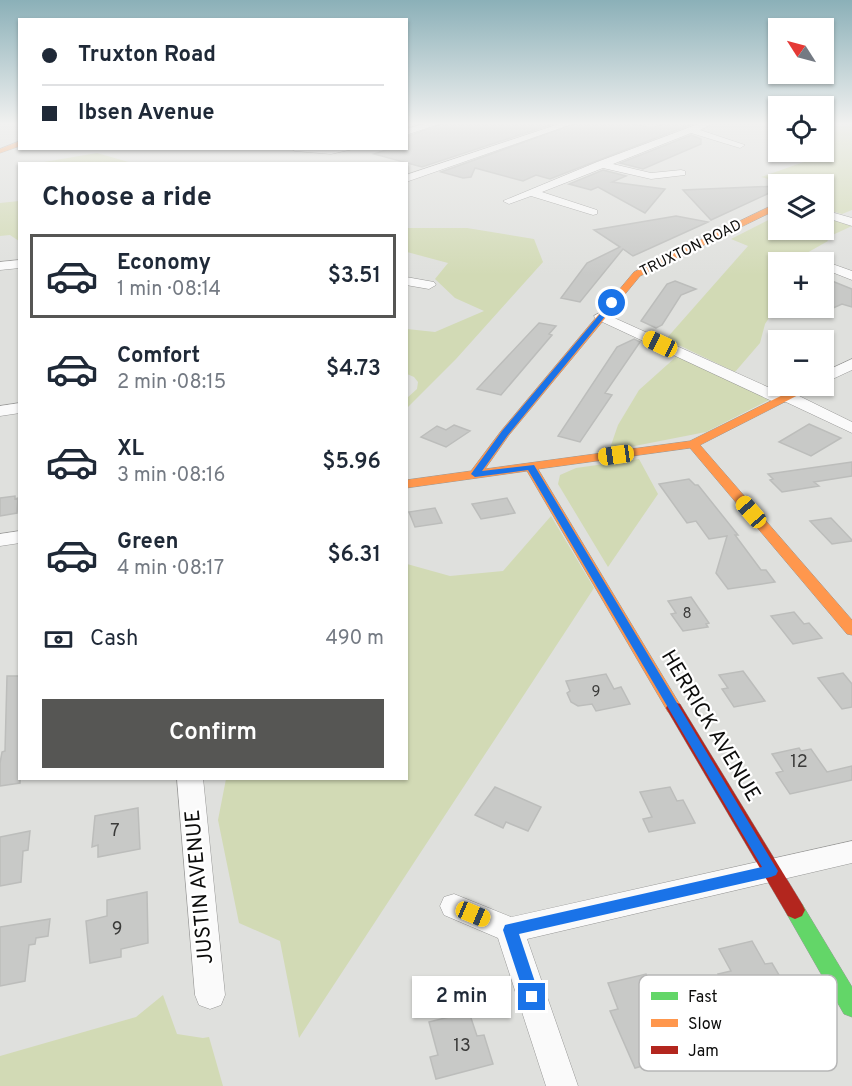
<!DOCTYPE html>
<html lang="en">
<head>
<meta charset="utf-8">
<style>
	body { margin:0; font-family:Overpass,sans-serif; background:#f6f6f7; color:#1f2937; height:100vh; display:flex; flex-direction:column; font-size:22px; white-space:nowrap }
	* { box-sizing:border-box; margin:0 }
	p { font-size:20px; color:#747a83 }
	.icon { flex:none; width:33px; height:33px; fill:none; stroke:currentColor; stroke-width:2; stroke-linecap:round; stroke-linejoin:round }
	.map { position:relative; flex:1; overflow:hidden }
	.panel { position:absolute; left:18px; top:162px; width:390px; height:618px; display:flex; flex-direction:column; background:#fff; border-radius:0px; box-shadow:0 2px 4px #0004 }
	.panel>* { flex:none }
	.hud { position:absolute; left:18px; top:18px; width:390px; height:132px; border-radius:0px; box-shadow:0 2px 4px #0004; display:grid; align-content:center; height:132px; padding:0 24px; background:#fff }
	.needle { width:39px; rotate:306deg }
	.tools { position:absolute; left:768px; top:18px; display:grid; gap:12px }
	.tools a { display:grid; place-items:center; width:66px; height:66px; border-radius:0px; background:#fff; box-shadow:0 2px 4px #0004; font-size:30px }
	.end { position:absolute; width:27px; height:27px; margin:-14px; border:8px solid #1a73e8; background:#fff; box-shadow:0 0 0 3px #fff }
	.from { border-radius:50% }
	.bubble { position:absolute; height:42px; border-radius:0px; background:#fff; box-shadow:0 2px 4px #0004; font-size:20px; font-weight:600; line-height:42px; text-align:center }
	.car { position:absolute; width:18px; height:36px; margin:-18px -9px; border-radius:8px; box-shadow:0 0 4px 2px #0007; background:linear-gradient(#f5c518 24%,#345 0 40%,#f5c518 0 76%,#345 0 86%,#f5c518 0) }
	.hud b { display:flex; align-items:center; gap:21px; height:57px; font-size:22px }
	.hud b+b { border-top:2px solid #e0e1e3 }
	.hud i { width:15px; height:15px; background:#1f2937 }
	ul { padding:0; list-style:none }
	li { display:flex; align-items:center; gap:18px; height:84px; margin:0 12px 9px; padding:0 12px; border:3px solid transparent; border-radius:0px }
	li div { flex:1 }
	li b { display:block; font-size:22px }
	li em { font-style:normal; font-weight:600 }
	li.selected { border-color:#565654 }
	li>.icon { width:54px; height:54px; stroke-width:1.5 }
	h2 { padding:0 24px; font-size:27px; line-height:72px }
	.pay { display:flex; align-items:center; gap:15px; height:66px; padding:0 24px; font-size:22px }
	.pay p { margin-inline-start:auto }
	.primary-button { display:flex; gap:12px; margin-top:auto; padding:12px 24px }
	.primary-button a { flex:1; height:69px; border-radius:0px; background:#565654; color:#fff; font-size:24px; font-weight:600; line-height:69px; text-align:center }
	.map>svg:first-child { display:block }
</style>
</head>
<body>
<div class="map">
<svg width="852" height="1086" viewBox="0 0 852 1086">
	<rect width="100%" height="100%" fill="#dfe0dd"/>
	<path fill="#d2dab5" d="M852 125V210L842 214 824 209V184H786L761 177 818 157 819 152H824V127Z
		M97 153 132 163 44 162Z
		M19 201V241L10 235 0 236V203Z
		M778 215V230H824V216L852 226 826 238 828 241 805 254 808 262H778V304L765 324 760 343 735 372 666 339 748 246 731 239Z
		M407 228H467L534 239 543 262 456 359 407 408V398L417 389 418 382 414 377 407 374V329L435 332 484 311 455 298 435 279 448 263 407 252Z
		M677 356 773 398 706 432 609 451 618 425 639 390Z
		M639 459 658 494 608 567 558 484 560 475 576 468Z
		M551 516 594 588 299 1038 280 941 239 923 218 820 226 779 406 778 407 564 450 576 503 571Z
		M163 995 177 1034 203 1038 209 1037 223 1086H0V1056L136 1017Z"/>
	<path fill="#c8c9c7" stroke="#bcbdbb" stroke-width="1.5" d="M444 123H556L422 167 374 154 392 148H406V137Z
		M577 123H629L652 128 665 123H695L550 179 536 175 523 181 475 168 471 177 463 178 441 172Z
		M691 135 701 139V144L643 169 620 163Z
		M603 170 626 176 612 182 665 189 645 213 598 187 591 190 569 184Z
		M778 186V189L711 220 683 190Z
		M676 216 708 222 633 256 623 249 580 302 561 298 587 263 620 247 594 230Z
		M675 281 696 289 681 295 662 325 656 328 641 321 667 284Z
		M832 281 852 289V307L842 304 824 312V285Z
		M539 323 556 326 549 334 552 335 501 395 477 389Z
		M634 339 640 342 605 393 612 395 580 442 558 436 617 347Z
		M809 424 841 438 811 456 779 442Z
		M454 425 470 431 446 447 421 437 437 426 446 430Z
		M852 462V476L814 482 819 486 782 492 770 480 773 479 768 474Z
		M689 479 695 485H698L738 535H735L761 570H766L775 582 728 589 716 573 727 536 709 539 696 521 687 523 659 484Z
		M15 496V499L18 498 17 513 0 516V498Z
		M507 498 515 513 481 519 472 504Z
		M435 508 442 523 415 527 409 512Z
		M831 518 852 540V541L832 544 810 521Z
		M691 597 709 623 706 624 708 627 683 631 671 614 676 613 668 601Z
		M794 612 804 624 809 623 822 638 793 644 771 616Z
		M743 671 765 701 734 707 722 689 728 688 719 675Z
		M843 673 852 684V707L842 709 818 678Z
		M606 674 614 689 621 687 630 704 596 711 592 704 578 706 571 702 567 693 570 691 566 681Z
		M7 676H20V783L0 786V763L2 752 5 751Z
		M799 748 801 751 811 749 827 772 852 766V780L790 794 776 773 783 771 772 754Z
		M495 787 541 807 528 831 506 822 503 828 475 815Z
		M670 787 677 801 683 800 695 823 649 832 643 819 652 817 640 792Z
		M138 808 140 849 98 857V845L92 847 95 816Z
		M30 831 28 850 23 851 21 882 0 886V837Z
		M147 892 148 943 121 949V957L90 963 86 921 107 916V900Z
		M50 919 48 936 36 938 35 944 29 945 25 981 0 986V927Z
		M752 941 765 964 772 963 789 992 738 1005 730 990 727 991 718 974 731 971 719 949Z
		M646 974 662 1011 668 1009 676 1028 671 1029 676 1042 662 1046 668 1059 635 1068 610 1011 618 1009 608 983Z
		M469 1012 477 1036 484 1035 493 1064 436 1079 430 1057 438 1055 429 1022Z"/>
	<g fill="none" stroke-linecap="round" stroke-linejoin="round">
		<g stroke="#989897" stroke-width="1">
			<path id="street" d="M428 123H442L406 135V129Z
				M562 123H575L406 182V175Z
				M701 123H714L700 130 745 145 740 148 691 133 613 164 651 173 681 170 685 171V175L651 179 603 168 542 192 597 210V214L593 215 531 196 509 204 503 201 597 162Z
				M290 148H358L331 154 295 151Z
				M824 210 852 218V226L824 217Z
				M20 260V268L0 270V262Z
				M824 261 852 271V280L824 269V262H819Z
				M406 277 434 282 436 285 429 289 406 285Z
				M601 312 781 393H793L852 422V433L786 402H774L596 319 594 316Z
				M852 359V370L824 383V372Z
				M20 403V413L0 416V406Z
				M20 531V543L0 546V534Z
				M177 778H203L225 995 221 1005 210 1009 199 1005 195 995Z
				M852 841V863L527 939 578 1086H546L498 938 444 915 440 906 444 897 454 894 511 917Z"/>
		</g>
		<g stroke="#989897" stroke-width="1">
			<path id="fast" d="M795 901 802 904 852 987V1017L844 1014 788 916 785 910 788 904Z"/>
		</g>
		<g stroke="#989897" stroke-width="1">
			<path id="slow" d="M20 141V146L0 153V149Z
				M775 204H778V209L640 276 509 435 485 469 690 441 801 386H813L812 388 700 445 852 620V635L847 634 690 448 538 469 682 708 680 712 674 714 668 712 527 471 406 488V480L471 471 501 431 634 272Z"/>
		</g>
		<g stroke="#989897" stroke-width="1">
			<path id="jam" d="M674 702 680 704 802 904 805 910 802 916 795 919 788 916 666 708 668 704Z"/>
		</g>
		<use href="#street" fill="#fafafa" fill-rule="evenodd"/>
		<use href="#fast" fill="#63d668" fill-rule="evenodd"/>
		<use href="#slow" fill="#ff974d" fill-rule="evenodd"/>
		<use href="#jam" fill="#b3261e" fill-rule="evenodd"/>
	</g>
	<linearGradient id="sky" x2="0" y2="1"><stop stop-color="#8bb0b8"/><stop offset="0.45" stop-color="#f1f1f0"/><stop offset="1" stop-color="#f1f1f0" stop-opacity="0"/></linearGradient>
	<rect width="852" height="275" fill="url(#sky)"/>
	<path fill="#1a73e8" d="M610 302 616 303 508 435 482 471 534 465 778 871 776 875 771 877 519 934 540 997 538 1002 532 1004 527 1002 525 997 503 930 505 925 762 867 528 470 475 477 471 474 502 431Z"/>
	<g text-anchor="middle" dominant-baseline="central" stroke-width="4.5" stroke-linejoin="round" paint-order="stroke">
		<g font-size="15" fill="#0c0c0b" stroke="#fff">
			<text transform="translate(691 249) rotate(-26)">TRUXTON ROAD</text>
		</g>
		<g font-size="15" fill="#3b3b3a">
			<text x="687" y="614">8</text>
			<text x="596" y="692">9</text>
		</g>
		<g font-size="18" fill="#3b3b3a">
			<text x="799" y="762">12</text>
			<text x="115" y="831">7</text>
			<text x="117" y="929">9</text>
			<text x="462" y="1046">13</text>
		</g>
		<g font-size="21" fill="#0c0c0b" stroke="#fff">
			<text transform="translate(710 726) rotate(59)">HERRICK AVENUE</text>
			<text transform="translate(200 887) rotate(-95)">JUSTIN AVENUE</text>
		</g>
	</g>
	<rect x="639" y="975" width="198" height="96" rx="9" fill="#fff" stroke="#b6b6b6" stroke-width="1.5"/>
	<rect x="651" y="992" width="27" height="8" fill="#63d668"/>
	<rect x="651" y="1019" width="27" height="8" fill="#ff974d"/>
	<rect x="651" y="1046" width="27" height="8" fill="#b3261e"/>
	<g font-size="16" fill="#0c0c0b">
		<text x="688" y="1002">Fast</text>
		<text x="688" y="1029">Slow</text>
		<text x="688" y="1056">Jam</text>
	</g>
</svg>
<div class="tools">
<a><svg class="needle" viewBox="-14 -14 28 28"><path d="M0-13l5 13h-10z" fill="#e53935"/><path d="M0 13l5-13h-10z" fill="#747a83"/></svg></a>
<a><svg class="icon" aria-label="locate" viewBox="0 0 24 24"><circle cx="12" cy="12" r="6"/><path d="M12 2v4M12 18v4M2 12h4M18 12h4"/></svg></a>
<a><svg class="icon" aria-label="layers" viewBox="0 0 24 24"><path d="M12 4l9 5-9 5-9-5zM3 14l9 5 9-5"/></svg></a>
<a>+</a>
<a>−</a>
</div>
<i class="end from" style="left:612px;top:303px"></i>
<i class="end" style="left:532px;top:997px"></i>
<div class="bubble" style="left:412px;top:976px;width:99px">2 min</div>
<i class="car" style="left:660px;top:344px;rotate:295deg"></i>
<i class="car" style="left:616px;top:455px;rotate:262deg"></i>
<i class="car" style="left:751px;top:512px;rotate:319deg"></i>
<i class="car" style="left:473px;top:914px;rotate:113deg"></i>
<div class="hud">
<b><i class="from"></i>Truxton Road</b>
<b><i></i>Ibsen Avenue</b>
</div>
<section class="panel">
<h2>Choose a ride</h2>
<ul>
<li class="selected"><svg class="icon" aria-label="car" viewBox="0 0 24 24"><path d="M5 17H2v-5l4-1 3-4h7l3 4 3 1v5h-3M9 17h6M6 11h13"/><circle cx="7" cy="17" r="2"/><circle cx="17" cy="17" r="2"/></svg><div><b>Economy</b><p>1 min · 08:14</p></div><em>$3.51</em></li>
<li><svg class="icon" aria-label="car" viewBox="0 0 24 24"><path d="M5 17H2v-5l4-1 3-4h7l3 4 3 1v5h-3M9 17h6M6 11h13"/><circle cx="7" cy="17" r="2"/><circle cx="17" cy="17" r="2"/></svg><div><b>Comfort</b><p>2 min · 08:15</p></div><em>$4.73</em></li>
<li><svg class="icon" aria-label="car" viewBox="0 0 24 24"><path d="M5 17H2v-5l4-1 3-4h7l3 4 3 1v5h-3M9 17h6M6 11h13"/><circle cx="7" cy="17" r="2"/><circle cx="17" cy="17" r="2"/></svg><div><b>XL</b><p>3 min · 08:16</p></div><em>$5.96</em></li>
<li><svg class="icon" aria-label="car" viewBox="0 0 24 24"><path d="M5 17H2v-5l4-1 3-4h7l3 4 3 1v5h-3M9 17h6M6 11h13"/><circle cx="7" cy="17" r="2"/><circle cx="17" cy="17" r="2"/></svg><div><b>Green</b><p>4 min · 08:17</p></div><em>$6.31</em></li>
</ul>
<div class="pay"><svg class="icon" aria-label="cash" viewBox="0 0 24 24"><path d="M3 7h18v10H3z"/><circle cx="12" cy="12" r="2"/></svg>Cash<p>490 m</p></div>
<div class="primary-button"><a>Confirm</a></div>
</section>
</div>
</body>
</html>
